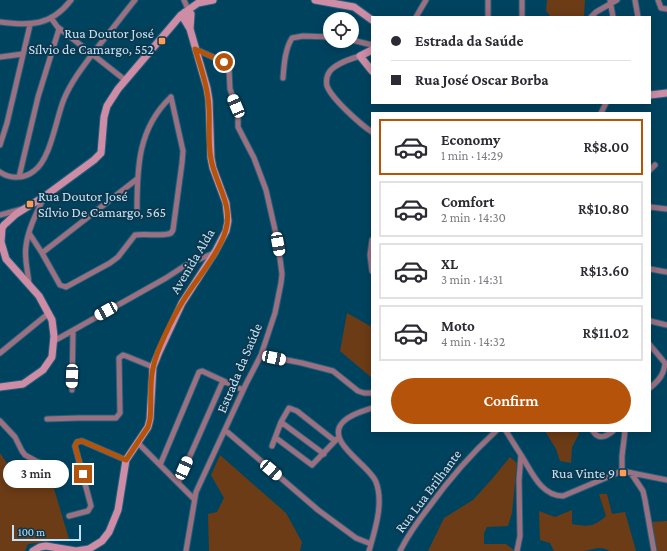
<!DOCTYPE html>
<html lang="en">
<head>
<meta charset="utf-8">
<style>
	body { margin:0; font-family:"Crimson Pro",serif; background:#f7f7f7; color:#2b2b33; height:100vh; display:flex; flex-direction:column; font-size:15px; white-space:nowrap }
	* { box-sizing:border-box; margin:0 }
	p { font-size:13px; color:#7c7c81 }
	.icon { flex:none; width:22px; height:22px; fill:none; stroke:currentColor; stroke-width:2; stroke-linecap:round; stroke-linejoin:round }
	.map { position:relative; flex:1; overflow:hidden }
	.panel { position:absolute; left:371px; top:112px; width:280px; height:320px; display:flex; flex-direction:column; background:#fff; border-radius:0px; box-shadow:0 2px 10px #0003 }
	.panel>* { flex:none }
	.banner { position:absolute; left:371px; top:16px; width:280px; height:88px; border-radius:0px; box-shadow:0 2px 10px #0003; display:grid; align-content:center; height:88px; padding:0 20px; background:#fff }
	.controls { position:absolute; left:323px; top:12px; display:grid; gap:8px }
	.controls a { display:grid; place-items:center; width:36px; height:36px; border-radius:50%; background:#fff; box-shadow:0 2px 10px #0003; font-size:20px }
	.scale { position:absolute; left:12px; bottom:10px; width:69px; box-sizing:border-box; padding-left:4px; border:2px solid #c1e4fa; border-top:0; font-size:11px; line-height:14px; white-space:nowrap; color:#c1e4fa; -webkit-text-stroke:3px #0f374c; paint-order:stroke }
	.end { position:absolute; width:18px; height:18px; margin:-9px; border:5px solid #b45309; background:#fff; box-shadow:0 0 0 2px #fff }
	.from { border-radius:50% }
	.bubble { position:absolute; height:28px; border-radius:14px; background:#fff; box-shadow:0 2px 10px #0003; font-size:13px; font-weight:600; line-height:28px; text-align:center }
	.car { position:absolute; width:12px; height:24px; margin:-12px -6px; border-radius:5px; box-shadow:0 0 3px 1px #0007; background:linear-gradient(#fff 24%,#345 0 40%,#fff 0 76%,#345 0 86%,#fff 0) }
	.banner b { display:flex; align-items:center; gap:14px; height:38px; font-size:15px }
	.banner b+b { border-top:1px solid #e1e1e2 }
	.banner i { width:10px; height:10px; background:#2b2b33 }
	ul { padding:7px 0 0; list-style:none }
	li { display:flex; align-items:center; gap:12px; height:56px; margin:0 8px 6px; padding:0 12px; border:2px solid #e1e1e2; border-radius:0px }
	li div { flex:1 }
	li b { display:block; font-size:15px }
	li em { font-style:normal; font-weight:600 }
	li.on { border-color:#b45309 }
	li>.icon { width:36px; height:36px; stroke-width:1.5 }
	.button { display:flex; gap:8px; margin-top:auto; padding:8px 20px }
	.button a { flex:1; height:46px; border-radius:24px; background:#b45309; color:#fff; font-size:16px; font-weight:600; line-height:46px; text-align:center }
	.map>svg:first-child { display:block }
</style>
</head>
<body>
<div class="map">
<svg width="667" height="551" viewBox="0 0 667 551">
	<rect width="100%" height="100%" fill="#00435f"/>
	<path fill="#6c3c16" d="M547 0H585L584 17H551L546 11Z
		M347 313 372 327V378L340 351Z
		M545 431H578L579 434 572 447 571 463 560 461 556 449Z
		M0 453 20 482 50 475 69 539 28 544 25 551H0Z
		M220 455 286 513 302 542 300 551H209L208 514 217 512 224 498 211 475Z
		M510 457 517 463 512 513 508 526 487 527 484 533V544H506L514 550 513 551H428L444 518 473 500 492 479Z
		M599 494H607L612 514 625 512 636 551H609C601 545 593 550 584 551 574 551 564 551 554 551L550 543 540 540 539 511 555 517 572 510V524C588 527 594 527 606 516Z
		M667 521V551H657L652 522Z"/>
	<g fill="none" stroke-linecap="round" stroke-linejoin="round">
		<path stroke="#202403" stroke-width="1.5" d="M47 550 48 551"/>
		<g stroke="#23607b" stroke-width="7">
			<path id="street" d="M184 0 188 9
				M522 0V17
				M610 0 613 17
				M635 0 638 17
				M658 0 661 8 667 9
				M416 17 426 0
				M488 17V0
				M591 17 596 12 617 0
				M0 22C30 26 51 26 71 0
				M59 28 125 80
				M352 40 372 45
				M360 56C350 59 337 63 330 71 327 75 326 81 327 86 332 99 360 124 372 132
				M0 57 23 54
				M283 78C284 65 285 49 292 38L303 36 330 37
				M601 113 606 103
				M0 145 7 123 30 25
				M650 170 655 165
				M0 172C10 179 24 179 34 171 51 159 56 118 64 99 72 80 85 64 97 48 110 32 122 16 135 0
				M19 177 38 97 59 29 51 18
				M650 207 667 209
				M137 210C137 167 138 128 171 97
				M0 215 22 209
				M29 233 42 253 60 285 66 287 110 263 118 257 135 235C146 233 163 237 171 233L173 230 182 163 183 151 171 97
				M372 240 370 255 372 271
				M42 253 137 179
				M650 269 667 272
				M29 284C28 271 24 259 26 246 28 229 37 212 44 197
				M650 321 667 325
				M54 341 166 278 186 265 214 253
				M650 345 665 363C664 375 659 380 650 388
				M0 353 49 313
				M261 355 302 363 333 371 358 391 364 393H372
				M72 390 73 331
				M47 419 79 418H116L120 413 119 358 123 355 126 356 153 367
				M0 421 15 437 22 451 25 455 36 461 54 468
				M281 422 324 454
				M225 430 318 510 356 538 371 544
				M506 431 521 455 519 480 520 536 517 551
				M593 431C598 440 606 437 613 431
				M276 438 312 465 337 439
				M138 443 194 499
				M272 446 281 422 289 408 297 411 335 441
				M521 455C532 472 541 496 563 496L622 471V456L625 431
				M160 465 199 372 202 371 243 390
				M622 471 667 480
				M631 473 643 491 645 500 654 551
				M178 483 223 381
				M69 516 88 511 91 506 75 446 77 442 82 441 126 460
				M186 551 196 492 246 384 261 355 275 313 281 283 282 274 278 243 266 190 254 158 238 127V111L230 89 229 69 224 62 195 49
				M369 551C375 530 384 503 376 482 370 465 322 441 344 421 351 414 363 411 372 408
				M400 551C408 535 418 521 429 507 450 478 470 455 496 431"/>
		</g>
		<g stroke="#23607b" stroke-width="9">
			<path id="secondary" d="M315 0 354 7 372 20
				M190 29 191 14
				M372 50 360 56 372 71
				M650 95 667 93
				M0 387 23 384 43 370 52 357 54 336 52 320 39 296 6 259 1 242 2 228 4 225 16 214 45 196 94 160 101 153 104 117 107 106 118 89 181 15 198 3 213 0
				M33 551 40 547 46 546 76 551 89 549 102 541 109 532 118 510 126 460 148 427 150 419 153 367 159 352 182 303 215 252 226 231 228 221 226 203 213 168 211 158 209 100 207 88 190 29 184 19 185 12"/>
		</g>
		<use href="#street" stroke="#9b7080" stroke-width="5"/>
		<use href="#secondary" stroke="#ce8ca5" stroke-width="7"/>
	</g>
	<g fill="none" stroke-linecap="round" stroke-linejoin="round">
		<path stroke="#b45309" stroke-width="5" d="M83 474 75 446 77 442 82 441 126 460 148 427 150 419C152 402 149 385 153 368 156 351 173 317 183 301 195 281 221 251 226 229 233 204 215 183 211 159 207 139 211 118 208 98 206 81 200 65 195 49L224 62"/>
	</g>
	<g fill="#fd9c55" stroke="#0f374c" stroke-width="1.5">
		<rect x="158" y="37" width="8" height="8" rx="2"/>
		<rect x="26" y="200" width="8" height="8" rx="2"/>
		<rect x="619" y="469" width="8" height="8" rx="2"/>
	</g>
	<g text-anchor="middle" dominant-baseline="central" stroke-width="4" stroke-linejoin="round" paint-order="stroke">
		<g font-size="14" fill="#c1e4fa" stroke="#0f374c" text-anchor="end">
			<text x="154" y="33">Rua Doutor José<tspan x="154" dy="16">Sílvio de Camargo, 552</tspan></text>
			<text x="38" y="196" text-anchor="start">Rua Doutor José<tspan x="38" dy="16">Sílvio De Camargo, 565</tspan></text>
			<text x="615" y="473">Rua Vinte 9</text>
		</g>
		<g font-size="14" fill="#c1e4fa" stroke="#0f374c">
			<text transform="translate(192 261) rotate(-59)">Avenida Alda</text>
			<text transform="translate(239 368) rotate(-67)">Estrada da Saúde</text>
			<text transform="translate(428 491) rotate(-53)">Rua Lua Brilhante</text>
		</g>
	</g>
</svg>
<div class="controls">
<a><svg class="icon" aria-label="locate" viewBox="0 0 24 24"><circle cx="12" cy="12" r="6"/><path d="M12 2v4M12 18v4M2 12h4M18 12h4"/></svg></a>
</div>
<div class="scale">100 m</div>
<i class="end from" style="left:224px;top:62px"></i>
<i class="end" style="left:83px;top:474px"></i>
<div class="bubble" style="left:3px;top:460px;width:66px">3 min</div>
<i class="car" style="left:236px;top:106px;rotate:337deg"></i>
<i class="car" style="left:278px;top:244px;rotate:170deg"></i>
<i class="car" style="left:106px;top:311px;rotate:241deg"></i>
<i class="car" style="left:274px;top:358px;rotate:102deg"></i>
<i class="car" style="left:72px;top:376px;rotate:182deg"></i>
<i class="car" style="left:184px;top:468px;rotate:24deg"></i>
<i class="car" style="left:271px;top:470px;rotate:131deg"></i>
<div class="banner">
<b><i class="from"></i>Estrada da Saúde</b>
<b><i></i>Rua José Oscar Borba</b>
</div>
<section class="panel">
<ul>
<li class="on"><svg class="icon" aria-label="car" viewBox="0 0 24 24"><path d="M5 17H2v-5l4-1 3-4h7l3 4 3 1v5h-3M9 17h6M6 11h13"/><circle cx="7" cy="17" r="2"/><circle cx="17" cy="17" r="2"/></svg><div><b>Economy</b><p>1 min · 14:29</p></div><em>R$8.00</em></li>
<li><svg class="icon" aria-label="car" viewBox="0 0 24 24"><path d="M5 17H2v-5l4-1 3-4h7l3 4 3 1v5h-3M9 17h6M6 11h13"/><circle cx="7" cy="17" r="2"/><circle cx="17" cy="17" r="2"/></svg><div><b>Comfort</b><p>2 min · 14:30</p></div><em>R$10.80</em></li>
<li><svg class="icon" aria-label="car" viewBox="0 0 24 24"><path d="M5 17H2v-5l4-1 3-4h7l3 4 3 1v5h-3M9 17h6M6 11h13"/><circle cx="7" cy="17" r="2"/><circle cx="17" cy="17" r="2"/></svg><div><b>XL</b><p>3 min · 14:31</p></div><em>R$13.60</em></li>
<li><svg class="icon" aria-label="car" viewBox="0 0 24 24"><path d="M5 17H2v-5l4-1 3-4h7l3 4 3 1v5h-3M9 17h6M6 11h13"/><circle cx="7" cy="17" r="2"/><circle cx="17" cy="17" r="2"/></svg><div><b>Moto</b><p>4 min · 14:32</p></div><em>R$11.02</em></li>
</ul>
<div class="button"><a>Confirm</a></div>
</section>
</div>
</body>
</html>
